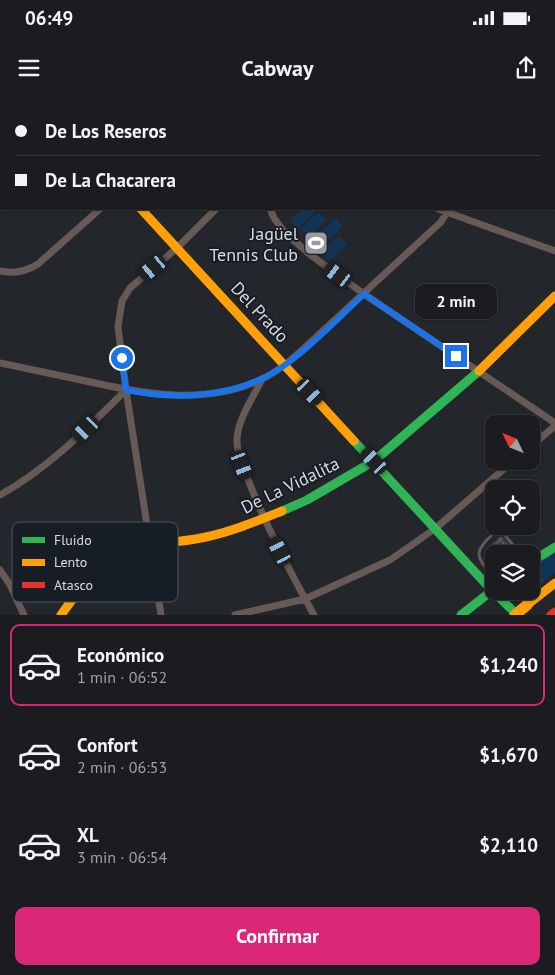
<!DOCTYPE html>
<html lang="es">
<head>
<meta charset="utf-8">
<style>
	body { margin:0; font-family:"PT Sans",sans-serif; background:#27292d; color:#f1f3f6; height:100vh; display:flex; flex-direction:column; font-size:19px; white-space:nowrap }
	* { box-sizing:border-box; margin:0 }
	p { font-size:16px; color:#9fa1a5 }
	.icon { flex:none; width:28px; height:28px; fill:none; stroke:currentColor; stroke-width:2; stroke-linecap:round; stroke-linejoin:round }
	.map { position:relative; height:515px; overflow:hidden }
	.panel { display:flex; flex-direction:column; background:#1a1c20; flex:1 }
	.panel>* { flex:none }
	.hud { position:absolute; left:0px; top:0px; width:555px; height:110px; box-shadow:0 1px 4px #0004,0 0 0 1px #383a3e; display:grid; align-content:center; height:110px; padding:0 15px; background:#1a1c20 }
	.needle { width:32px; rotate:313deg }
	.tools { position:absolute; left:485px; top:315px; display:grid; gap:10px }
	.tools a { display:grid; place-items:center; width:55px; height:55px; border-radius:10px; background:#1a1c20; box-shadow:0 1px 4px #0004,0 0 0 1px #383a3e; font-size:25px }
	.end { position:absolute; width:22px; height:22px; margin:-11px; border:6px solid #1a73e8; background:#fff; box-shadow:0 0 0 2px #fff }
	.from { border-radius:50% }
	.bubble { position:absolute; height:35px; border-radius:10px; background:#1a1c20; box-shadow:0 1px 4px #0004,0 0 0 1px #383a3e; font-size:16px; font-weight:700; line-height:35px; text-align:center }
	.car { position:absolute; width:15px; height:30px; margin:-15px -8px; border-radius:6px; box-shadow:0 0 4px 1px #0007; background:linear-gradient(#222 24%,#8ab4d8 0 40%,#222 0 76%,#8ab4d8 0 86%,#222 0) }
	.hud b { display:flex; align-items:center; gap:18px; height:48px; font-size:19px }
	.hud b+b { border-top:1px solid #383a3e }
	.hud i { width:12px; height:12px; background:#f1f3f6 }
	ul { padding:9px 0 0; list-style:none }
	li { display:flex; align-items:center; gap:15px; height:82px; margin:0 10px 8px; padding:0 5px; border:2px solid transparent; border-radius:10px }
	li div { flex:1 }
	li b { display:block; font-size:19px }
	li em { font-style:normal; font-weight:700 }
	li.current { border-color:#db2777 }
	li>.icon { width:45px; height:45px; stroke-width:1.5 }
	.primary-button { display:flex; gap:10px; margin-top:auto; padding:10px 15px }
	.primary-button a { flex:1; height:58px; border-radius:10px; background:#db2777; color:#fff; font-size:20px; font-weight:700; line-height:58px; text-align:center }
	.status { display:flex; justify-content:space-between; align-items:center; height:35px; padding:0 25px; background:#1a1c20; direction:ltr }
	.status svg { height:14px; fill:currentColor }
	header { display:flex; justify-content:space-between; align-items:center; height:65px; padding:0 15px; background:#1a1c20; font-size:22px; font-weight:700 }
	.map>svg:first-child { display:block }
</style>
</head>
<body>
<div class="status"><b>06:49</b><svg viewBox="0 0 49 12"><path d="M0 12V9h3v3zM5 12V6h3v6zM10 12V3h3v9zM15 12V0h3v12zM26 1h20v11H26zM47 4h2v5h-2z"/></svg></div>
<header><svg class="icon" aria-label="menu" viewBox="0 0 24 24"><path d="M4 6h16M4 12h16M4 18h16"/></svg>Cabway<svg class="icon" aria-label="share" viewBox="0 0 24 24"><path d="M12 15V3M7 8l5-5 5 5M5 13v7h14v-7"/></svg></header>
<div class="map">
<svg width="555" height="515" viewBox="0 0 555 515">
	<defs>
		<pattern id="grass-tufts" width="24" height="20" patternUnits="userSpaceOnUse" patternTransform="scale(1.25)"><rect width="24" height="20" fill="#123556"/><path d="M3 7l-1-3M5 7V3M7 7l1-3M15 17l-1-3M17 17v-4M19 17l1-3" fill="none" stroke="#34526e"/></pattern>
		<pattern id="building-cross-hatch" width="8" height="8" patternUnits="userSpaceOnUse" patternTransform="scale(1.25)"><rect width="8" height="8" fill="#404245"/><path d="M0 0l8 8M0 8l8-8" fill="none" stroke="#5b5d60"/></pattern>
	</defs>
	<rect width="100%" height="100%" fill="#23262a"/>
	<path fill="url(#grass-tufts)" d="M555 451V472L531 491V467Z"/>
	<path fill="#123556" d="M302 109H312L315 112 298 129 290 121Z
		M319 112 327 120 309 137 301 129Z
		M335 118 343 126 325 144 317 136Z
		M339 136 347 144 329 162 321 153Z"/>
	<path fill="url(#building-cross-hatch)" stroke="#474a4d" d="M500 437H502L509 446 507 449V452L510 453 513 451 515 454H494L491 459 485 451Z"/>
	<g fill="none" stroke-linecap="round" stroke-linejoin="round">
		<path stroke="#675956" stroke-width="3" d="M510 450 514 446
			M494 484C485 459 466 458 493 434H504L520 454"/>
		<path stroke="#675956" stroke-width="7" d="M21 0 24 1
			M147 0 151 1
			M476 0 487 1
			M184 1V0
			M271 1 272 0
			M314 1 316 0
			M456 1V0
			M554 9H555
			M0 52 1 50
			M270 109 274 118 285 133 312 156 364 194 555 323
			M438 109 555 151
			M0 171C14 174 27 171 38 164L100 109
			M0 263C29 269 57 275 86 281 143 294 206 306 262 279 277 272 290 261 302 250L441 122 449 109
			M262 279C253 298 239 317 237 338 236 353 244 369 249 382 267 428 290 472 314 515
			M531 346 555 326
			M0 395C49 368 86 329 126 290
			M0 470 10 485 24 515
			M161 515 126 290 118 227 122 201 130 188 177 148 216 109
			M235 515 305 499 390 460 436 428 513 361"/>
		<path stroke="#30b455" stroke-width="9" d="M42 0 43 1
			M354 341 486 484 517 515
			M282 411 307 400 374 361 479 271
			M531 462 555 447
			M461 515 494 489"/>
		<path stroke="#ff9f0a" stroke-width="9" d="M141 109 354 341
			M479 271 555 196
			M527 505 555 483
			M61 515C81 486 104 461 138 449 160 442 184 442 206 437 233 431 257 421 282 411"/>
		<path stroke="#e5322d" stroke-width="9" d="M551 515 555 512"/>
		<path stroke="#ff9f0a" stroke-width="11" d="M515 515 527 505"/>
	</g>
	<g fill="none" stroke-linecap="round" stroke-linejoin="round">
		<path stroke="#1a73e8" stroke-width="6" d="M122 258 126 290C170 299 220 298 261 279 295 264 336 220 364 194L456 256"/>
	</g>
	<defs>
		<g id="stadium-square" transform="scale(1.25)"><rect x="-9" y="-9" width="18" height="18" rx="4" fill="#989ca0" stroke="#171d24"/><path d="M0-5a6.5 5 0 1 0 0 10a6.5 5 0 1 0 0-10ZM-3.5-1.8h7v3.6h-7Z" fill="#fff"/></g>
	</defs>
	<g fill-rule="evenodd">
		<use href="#stadium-square" x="316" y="143"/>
	</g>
	<g text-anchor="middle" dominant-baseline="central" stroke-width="4" stroke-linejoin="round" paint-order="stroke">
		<g font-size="18" fill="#d7dbe0" stroke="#171d24" text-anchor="end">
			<text x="298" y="133">Jagüel<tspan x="298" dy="21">Tennis Club</tspan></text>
		</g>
		<g font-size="18" fill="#d7dbe0" stroke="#171d24">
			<text transform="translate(260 212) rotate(47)">Del Prado</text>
			<text transform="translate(290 385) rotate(-26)">De La Vidalita</text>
		</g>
	</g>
	<rect x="12" y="422" width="166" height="80" rx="8" fill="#171d24" stroke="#51565c" stroke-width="1"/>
	<rect x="22" y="437" width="23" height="6" fill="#30b455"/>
	<rect x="22" y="459" width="23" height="7" fill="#ff9f0a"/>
	<rect x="22" y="482" width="23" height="6" fill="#e5322d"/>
	<g font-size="14" fill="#d7dbe0">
		<text x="54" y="445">Fluido</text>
		<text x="54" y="467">Lento</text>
		<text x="54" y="490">Atasco</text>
	</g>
</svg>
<div class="tools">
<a><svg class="needle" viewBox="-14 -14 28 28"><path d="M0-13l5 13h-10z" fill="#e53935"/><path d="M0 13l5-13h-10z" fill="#9fa1a5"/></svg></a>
<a><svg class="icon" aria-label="locate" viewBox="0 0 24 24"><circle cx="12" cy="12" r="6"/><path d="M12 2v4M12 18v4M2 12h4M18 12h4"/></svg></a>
<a><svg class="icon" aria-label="layers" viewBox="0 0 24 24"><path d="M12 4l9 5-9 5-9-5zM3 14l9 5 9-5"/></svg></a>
</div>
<i class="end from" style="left:122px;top:258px"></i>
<i class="end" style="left:456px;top:256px"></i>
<div class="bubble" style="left:415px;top:184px;width:82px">2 min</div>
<i class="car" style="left:153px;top:168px;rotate:230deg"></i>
<i class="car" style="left:338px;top:175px;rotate:306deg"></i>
<i class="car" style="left:310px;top:292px;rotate:137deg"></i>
<i class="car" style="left:86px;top:329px;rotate:226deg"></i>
<i class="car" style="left:374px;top:361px;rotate:317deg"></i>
<i class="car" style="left:242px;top:365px;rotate:159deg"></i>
<i class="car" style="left:280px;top:451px;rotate:332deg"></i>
<div class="hud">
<b><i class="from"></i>De Los Reseros</b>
<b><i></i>De La Chacarera</b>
</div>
</div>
<section class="panel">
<ul>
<li class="current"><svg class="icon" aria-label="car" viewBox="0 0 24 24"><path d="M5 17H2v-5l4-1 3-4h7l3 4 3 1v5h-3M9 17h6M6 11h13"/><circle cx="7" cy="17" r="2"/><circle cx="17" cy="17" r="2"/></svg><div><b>Económico</b><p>1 min · 06:52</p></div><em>$1,240</em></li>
<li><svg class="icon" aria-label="car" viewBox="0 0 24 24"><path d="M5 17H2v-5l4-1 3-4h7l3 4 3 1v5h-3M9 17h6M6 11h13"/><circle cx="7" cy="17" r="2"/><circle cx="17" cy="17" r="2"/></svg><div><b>Confort</b><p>2 min · 06:53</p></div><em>$1,670</em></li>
<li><svg class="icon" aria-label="car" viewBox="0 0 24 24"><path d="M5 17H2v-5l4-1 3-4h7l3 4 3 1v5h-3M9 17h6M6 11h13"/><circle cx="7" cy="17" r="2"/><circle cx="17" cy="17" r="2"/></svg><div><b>XL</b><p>3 min · 06:54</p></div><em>$2,110</em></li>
</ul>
<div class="primary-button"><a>Confirmar</a></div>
</section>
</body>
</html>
